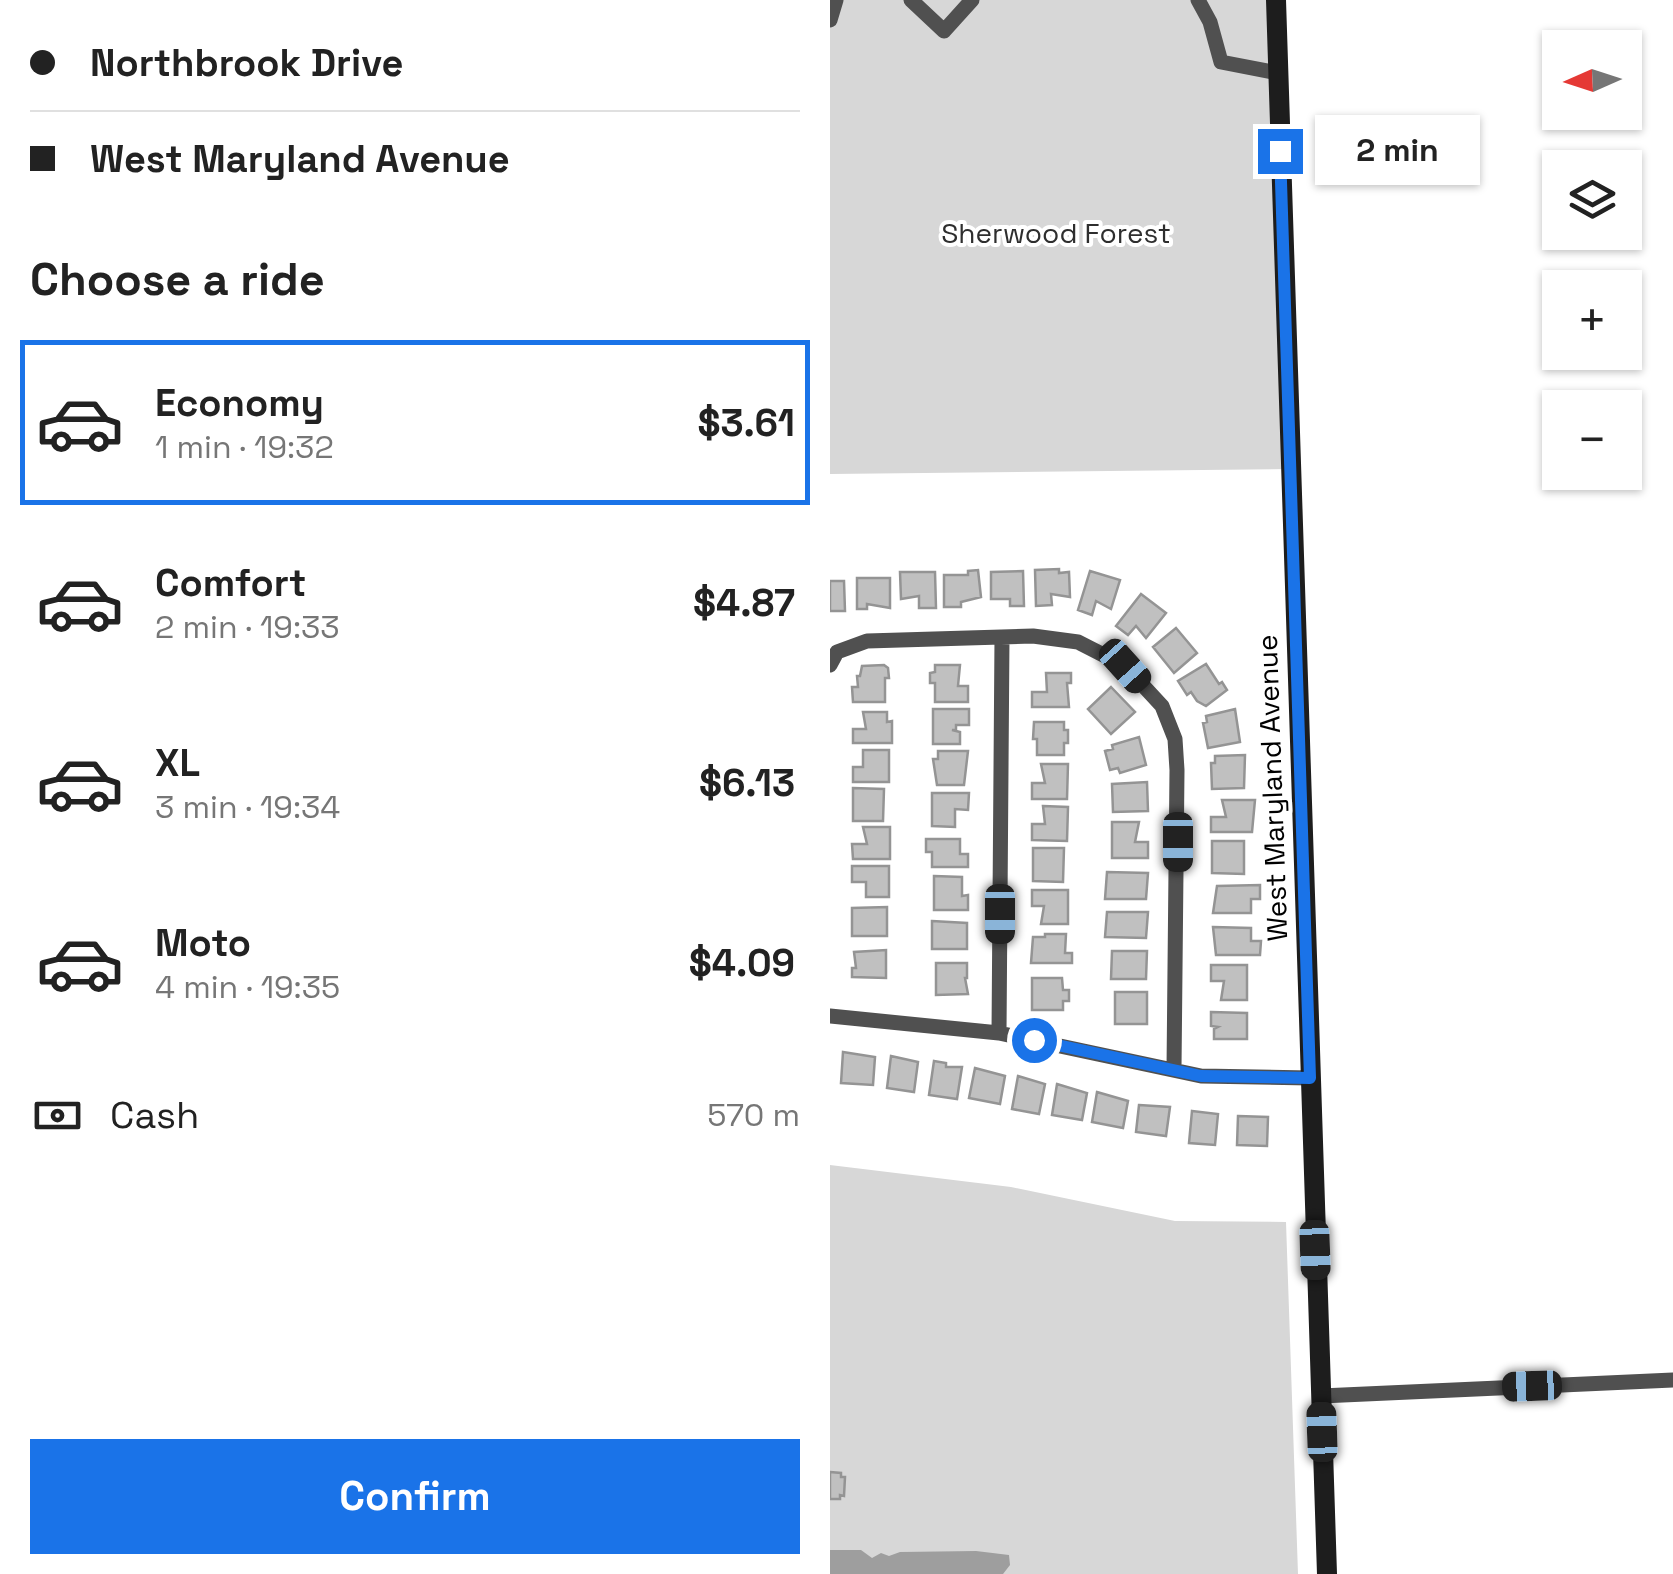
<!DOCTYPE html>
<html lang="en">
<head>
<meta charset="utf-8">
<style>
	body { margin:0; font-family:"Space Grotesk",sans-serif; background:#f6f6f6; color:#222; height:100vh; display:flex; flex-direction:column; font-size:38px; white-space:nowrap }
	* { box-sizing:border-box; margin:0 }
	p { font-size:32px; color:#767676 }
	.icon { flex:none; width:55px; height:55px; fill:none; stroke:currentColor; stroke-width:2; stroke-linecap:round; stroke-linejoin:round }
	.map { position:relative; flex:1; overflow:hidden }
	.drawer { display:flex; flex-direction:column; background:#fff; width:830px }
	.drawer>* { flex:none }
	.guide { display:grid; align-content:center; height:220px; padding:0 30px; background:#fff }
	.needle { width:65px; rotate:267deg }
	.tools { position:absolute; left:712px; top:30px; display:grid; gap:20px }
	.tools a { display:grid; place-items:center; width:100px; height:100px; border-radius:0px; background:#fff; box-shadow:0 2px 8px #0004; font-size:50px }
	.end { position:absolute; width:45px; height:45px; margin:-22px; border:12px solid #1a73e8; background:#fff; box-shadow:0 0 0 5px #fff }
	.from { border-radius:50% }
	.bubble { position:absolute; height:70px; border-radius:0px; background:#fff; box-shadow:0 2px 8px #0004; font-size:32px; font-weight:700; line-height:70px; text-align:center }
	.car { position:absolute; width:30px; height:60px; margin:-30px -15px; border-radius:12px; box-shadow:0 0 8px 2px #0007; background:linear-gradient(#222 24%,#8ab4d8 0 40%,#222 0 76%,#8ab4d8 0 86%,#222 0) }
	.guide b { display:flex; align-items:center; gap:35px; height:95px; font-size:38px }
	.guide b+b { border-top:2px solid #e0e0e0 }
	.guide i { width:25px; height:25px; background:#222 }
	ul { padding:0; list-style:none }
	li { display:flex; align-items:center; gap:30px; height:165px; margin:0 20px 15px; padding:0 10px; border:5px solid transparent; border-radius:0px }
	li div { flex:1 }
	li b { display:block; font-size:38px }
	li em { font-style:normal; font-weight:700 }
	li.selected { border-color:#1a73e8 }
	li>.icon { width:90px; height:90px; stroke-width:1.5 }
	h2 { padding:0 30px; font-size:45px; line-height:120px }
	.pay { display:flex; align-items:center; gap:25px; height:110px; padding:0 30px; font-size:38px }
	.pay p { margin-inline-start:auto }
	.primary-button { display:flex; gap:20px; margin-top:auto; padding:20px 30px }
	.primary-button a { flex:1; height:115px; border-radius:0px; background:#1a73e8; color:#fff; font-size:40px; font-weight:700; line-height:115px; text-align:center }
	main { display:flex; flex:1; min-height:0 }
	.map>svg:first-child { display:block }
</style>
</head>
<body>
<main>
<section class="drawer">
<div class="guide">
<b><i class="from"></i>Northbrook Drive</b>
<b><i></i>West Maryland Avenue</b>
</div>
<h2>Choose a ride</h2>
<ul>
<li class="selected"><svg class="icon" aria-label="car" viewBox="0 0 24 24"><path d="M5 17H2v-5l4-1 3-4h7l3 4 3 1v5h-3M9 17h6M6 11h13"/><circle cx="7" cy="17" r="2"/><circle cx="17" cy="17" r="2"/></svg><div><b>Economy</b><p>1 min · 19:32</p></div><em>$3.61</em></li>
<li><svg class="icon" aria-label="car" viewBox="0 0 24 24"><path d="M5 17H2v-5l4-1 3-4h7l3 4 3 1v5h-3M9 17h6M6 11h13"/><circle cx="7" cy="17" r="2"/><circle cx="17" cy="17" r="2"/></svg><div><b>Comfort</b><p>2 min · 19:33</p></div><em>$4.87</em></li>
<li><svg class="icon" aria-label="car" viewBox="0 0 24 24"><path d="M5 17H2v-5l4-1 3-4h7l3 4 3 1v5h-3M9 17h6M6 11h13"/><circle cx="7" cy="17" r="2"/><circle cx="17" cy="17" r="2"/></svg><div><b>XL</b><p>3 min · 19:34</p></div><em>$6.13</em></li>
<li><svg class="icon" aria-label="car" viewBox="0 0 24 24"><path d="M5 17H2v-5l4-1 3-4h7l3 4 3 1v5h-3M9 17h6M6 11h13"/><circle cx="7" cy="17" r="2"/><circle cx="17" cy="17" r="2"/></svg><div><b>Moto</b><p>4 min · 19:35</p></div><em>$4.09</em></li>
</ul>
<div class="pay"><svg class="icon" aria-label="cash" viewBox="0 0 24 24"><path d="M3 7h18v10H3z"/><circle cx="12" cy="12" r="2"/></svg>Cash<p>570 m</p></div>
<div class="primary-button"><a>Confirm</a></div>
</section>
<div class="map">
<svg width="843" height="1574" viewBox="0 0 843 1574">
	<rect width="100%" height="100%" fill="#fff"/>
	<path fill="#d7d7d7" d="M0 0H446L459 469 0 474Z
		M0 1165 181 1187 345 1221 456 1222 468 1574H0Z"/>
	<path fill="#9e9e9e" d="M0 1550H31L42 1558 51 1553 59 1556 70 1552 146 1551 179 1555 180 1565 173 1574H0Z"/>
	<path fill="#c0c0c0" stroke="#949494" stroke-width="2.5" d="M229 569V573L239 572 240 597 221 594 222 605 206 606 205 570Z
		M148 570 151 597 131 602V607H114V575H138V571Z
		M193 571 194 606H180V599H161V572Z
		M260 571 290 580 281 609 266 601 262 615 248 610Z
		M70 572H105L106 608H89V596L71 599Z
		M27 578H60V608L37 604V609H27Z
		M0 581H14L15 611H0Z
		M311 594 336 613 316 638 306 626 298 635 286 626Z
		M346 628 367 653 344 673 323 647Z
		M376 664 389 684 392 682 397 690 376 706 367 701 361 692 357 695 348 681Z
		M54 665 58 668 59 678H55V702H23L22 687H28L27 676H30L32 666Z
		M105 665H130L128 686H138V702H105V683H100V673L105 672Z
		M216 673H241V683H237L239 707H202V692H217Z
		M281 687 305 712 281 734 258 709Z
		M103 709H139V725H126V730H122L130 732V744H103Z
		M405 709 410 742 378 748 373 723 377 722 376 716Z
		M33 712H57V722L62 721V743H23V729H36Z
		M204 722H234V730H238V743H234V755H207V739H203Z
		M309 737 316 765 290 773 288 768 280 770 275 751 283 749 282 745Z
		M33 750H59V782H23V767H33Z
		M108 751H138L134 785H107L103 759H108Z
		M415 755 414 788 382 789 381 763H385V756Z
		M211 764H238L237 799H202V783H215Z
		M317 782 318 811 283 812 282 784Z
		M23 788 54 789 53 821H23Z
		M102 793H139L138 810 125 809V827L102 826Z
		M392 800H425L422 832H381V817H396Z
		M213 806 238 807 237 841 202 840V824H215Z
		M282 822H309L305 842H318V858H282Z
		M33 827H60V859H23L22 844H37Z
		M96 839H130V854H138V867H102V852H96Z
		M382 841H414V874L382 873Z
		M203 848H234L233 882 203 881Z
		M22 866H59V897H36V882H22Z
		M277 872 318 873 316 899H275Z
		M104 876 132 877V896L138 895V910H104Z
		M430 885V899H421V913H383L387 886Z
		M202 890H238V924H211L214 906H202Z
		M57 907V936H22V908Z
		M277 912H318L316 938 275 937Z
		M102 921 137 923V949H102Z
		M383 927 421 928V941H431L430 955H386Z
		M215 934H236L235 953H242V963H201L203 937H215Z
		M56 950V978L22 977V968H26L24 952Z
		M282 951H317L316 979H281Z
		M106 963H137V978H135L138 994 106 995Z
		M381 965H417V1000H391L394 981H381Z
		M202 978H232L233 990H239V1001H233V1010H202Z
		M285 992H317V1024H285Z
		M381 1012 417 1013V1039H384V1029L388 1027 381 1026Z
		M13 1052 45 1057 43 1085 11 1083Z
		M61 1056 88 1062 84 1092 57 1088Z
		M104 1061 116 1063V1067H132L127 1099 99 1095Z
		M145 1068 175 1076 170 1104 139 1098Z
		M188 1076 215 1084 209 1114 182 1109Z
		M227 1084 257 1093 252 1120 222 1115Z
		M267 1092 298 1101 293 1128 262 1122Z
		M309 1105 340 1107 336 1136 306 1132Z
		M362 1111 388 1114 385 1145 359 1143Z
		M408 1116 438 1117 437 1146 407 1145Z
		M0 1472 11 1473V1477H15L14 1496 10 1495V1499H0Z"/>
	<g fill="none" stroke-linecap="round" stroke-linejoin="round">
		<path stroke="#505050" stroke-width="15" d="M81 0 114 31 142 0
			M368 0 380 22 391 62 448 73
			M0 20 6 0
			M0 665 7 652 37 641 203 636 248 642 295 666 332 706 345 739 347 770 344 1069
			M0 1016 169 1033 371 1076 480 1078
			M169 1033 172 637
			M491 1396 843 1380"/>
		<path stroke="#1d1d1d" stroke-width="20" d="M446 0 497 1574"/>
	</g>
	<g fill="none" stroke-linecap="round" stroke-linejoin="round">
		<path stroke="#1a73e8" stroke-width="12" d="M204 1040 371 1076 480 1078 450 151"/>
	</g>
	<g text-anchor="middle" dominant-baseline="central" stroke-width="8" stroke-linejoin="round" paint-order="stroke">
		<g font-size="28" fill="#2e2e2e" stroke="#fff">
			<text x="226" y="233">Sherwood Forest</text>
		</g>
		<g font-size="28" fill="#000" stroke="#fff">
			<text transform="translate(442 788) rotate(-92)">West Maryland Avenue</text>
		</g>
	</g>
</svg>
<div class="tools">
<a><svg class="needle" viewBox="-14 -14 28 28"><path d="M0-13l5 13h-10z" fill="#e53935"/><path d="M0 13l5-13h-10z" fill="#767676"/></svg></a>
<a><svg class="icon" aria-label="layers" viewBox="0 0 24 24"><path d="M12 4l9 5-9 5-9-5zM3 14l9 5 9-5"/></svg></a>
<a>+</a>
<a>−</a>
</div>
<i class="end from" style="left:204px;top:1040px"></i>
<i class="end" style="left:450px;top:151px"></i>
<div class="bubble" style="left:485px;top:115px;width:165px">2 min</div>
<i class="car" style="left:295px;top:666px;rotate:138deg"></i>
<i class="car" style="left:348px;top:842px;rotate:180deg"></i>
<i class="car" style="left:170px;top:914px;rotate:180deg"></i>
<i class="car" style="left:485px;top:1250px;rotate:178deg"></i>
<i class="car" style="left:702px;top:1386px;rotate:268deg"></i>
<i class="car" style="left:492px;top:1432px;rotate:358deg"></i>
</div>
</main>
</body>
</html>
